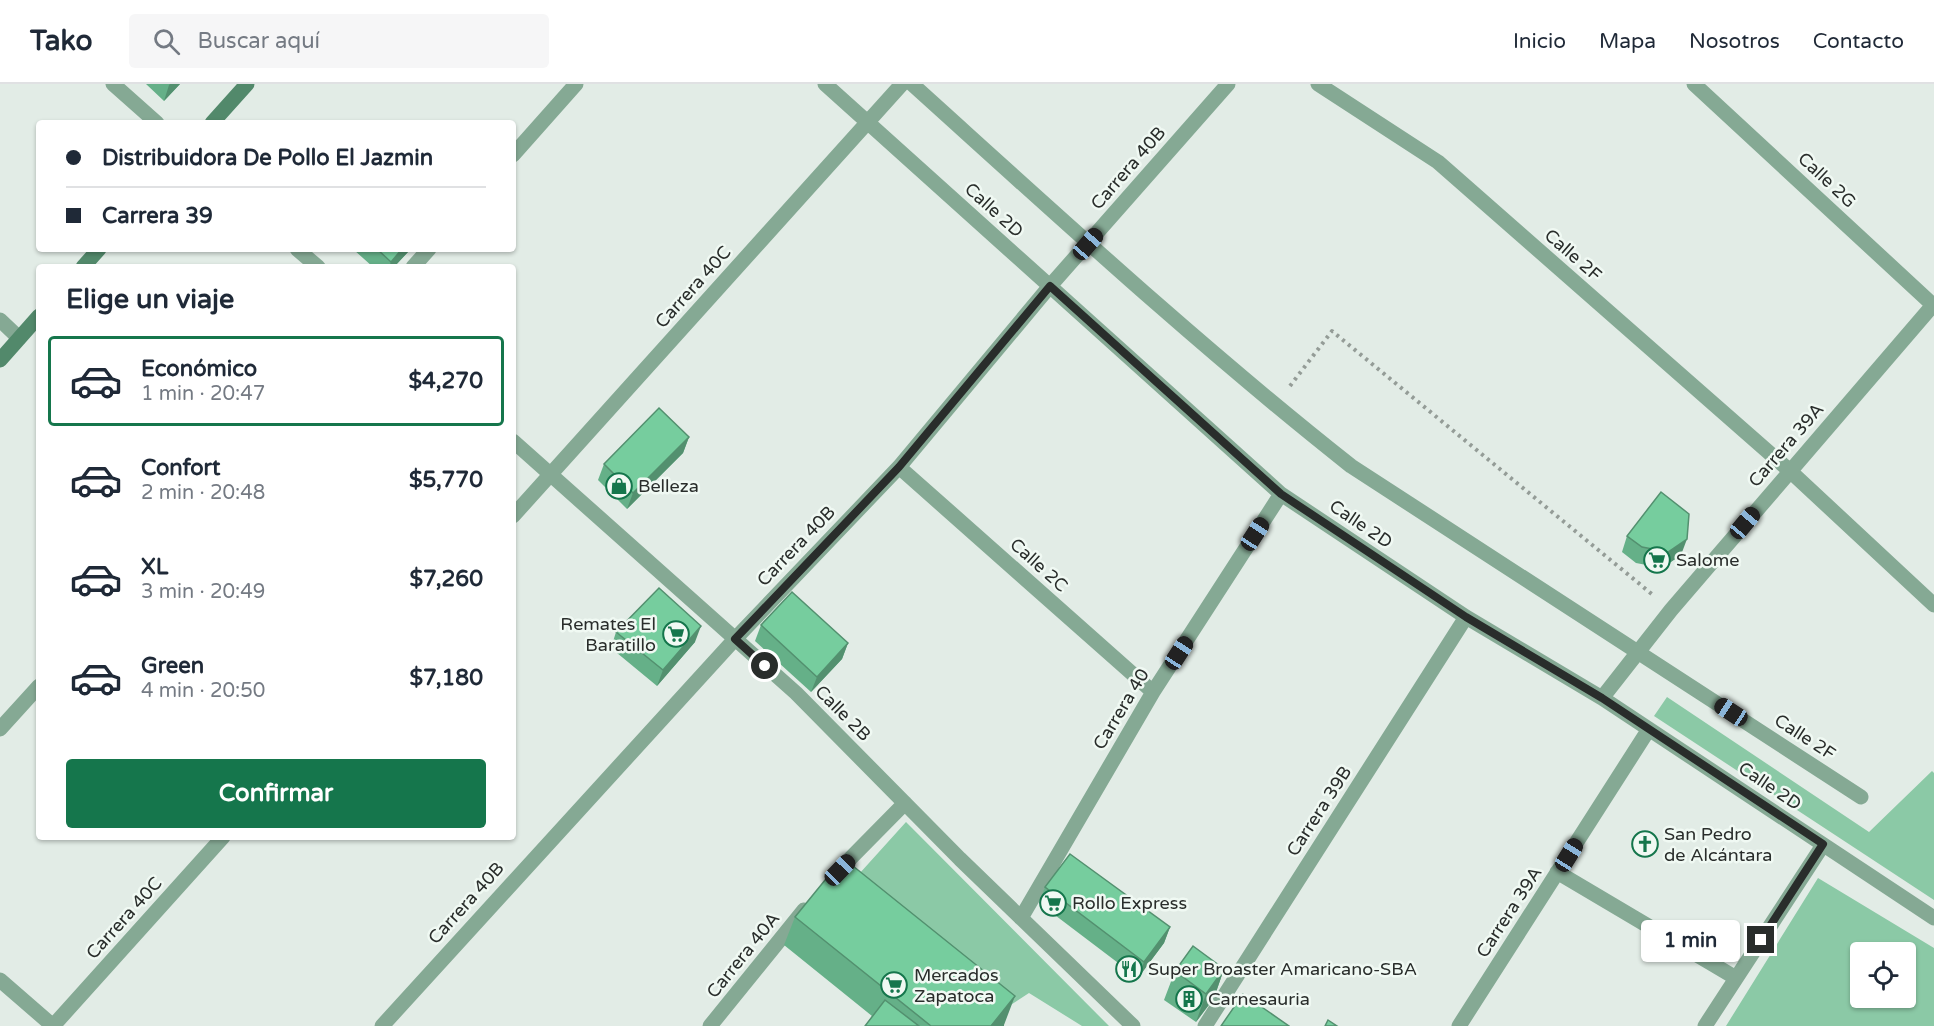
<!DOCTYPE html>
<html lang="es">
<head>
<meta charset="utf-8">
<style>
	body { margin:0; font-family:"Varela Round",sans-serif; background:#f6f6f7; color:#1f2937; height:100vh; display:flex; flex-direction:column; font-size:22px; white-space:nowrap }
	* { box-sizing:border-box; margin:0 }
	p { font-size:20px; color:#747a83 }
	.icon { flex:none; width:33px; height:33px; fill:none; stroke:currentColor; stroke-width:2; stroke-linecap:round; stroke-linejoin:round }
	.map { position:relative; flex:1; overflow:hidden }
	.sheet { position:absolute; left:36px; top:180px; width:480px; height:576px; display:flex; flex-direction:column; background:#fff; border-radius:6px; box-shadow:0 2px 4px #0004 }
	.sheet>* { flex:none }
	.hud { position:absolute; left:36px; top:36px; width:480px; height:132px; border-radius:6px; box-shadow:0 2px 4px #0004; display:grid; align-content:center; height:132px; padding:0 30px; background:#fff }
	.fabs { position:absolute; left:1850px; top:858px; display:grid; gap:12px }
	.fabs a { display:grid; place-items:center; width:66px; height:66px; border-radius:6px; background:#fff; box-shadow:0 2px 4px #0004; font-size:30px }
	.end { position:absolute; width:27px; height:27px; margin:-14px; border:8px solid #292d2b; background:#fff; box-shadow:0 0 0 3px #fff }
	.from { border-radius:50% }
	.bubble { position:absolute; height:42px; border-radius:6px; background:#fff; box-shadow:0 2px 4px #0004; font-size:20px; font-weight:700; line-height:42px; text-align:center }
	.car { position:absolute; width:18px; height:36px; margin:-18px -9px; border-radius:8px; box-shadow:0 0 4px 2px #0007; background:linear-gradient(#222 24%,#8ab4d8 0 40%,#222 0 76%,#8ab4d8 0 86%,#222 0) }
	.hud b { display:flex; align-items:center; gap:21px; height:57px; font-size:22px }
	.hud b+b { border-top:2px solid #e0e1e3 }
	.hud i { width:15px; height:15px; background:#1f2937 }
	ul { padding:0; list-style:none }
	li { display:flex; align-items:center; gap:18px; height:90px; margin:0 12px 9px; padding:0 18px; border:3px solid transparent; border-radius:6px }
	li div { flex:1 }
	li b { display:block; font-size:22px }
	li em { font-style:normal; font-weight:700 }
	li.current { border-color:#15764c }
	li>.icon { width:54px; height:54px; stroke-width:1.5 }
	h2 { padding:0 30px; font-size:27px; line-height:72px }
	.primary-button { display:flex; gap:12px; margin-top:auto; padding:12px 30px }
	.primary-button a { flex:1; height:69px; border-radius:6px; background:#15764c; color:#fff; font-size:24px; font-weight:700; line-height:69px; text-align:center }
	header { display:flex; align-items:center; gap:36px; box-sizing:border-box; height:84px; padding:0 30px; background:#fff; border-bottom:2px solid #e0e1e3 }
	header strong { font-size:28px }
	nav { display:flex; gap:33px; margin-inline-start:auto; font-size:21px }
	.search { width:420px; height:54px; background:#f6f6f7; display:flex; align-items:center; gap:15px; box-sizing:border-box; padding:0 21px; border-radius:6px; color:#747a83; font-size:22px }
	.map>svg:first-child { display:block }
</style>
</head>
<body>
<header>
<strong>Tako</strong>
<div class="search"><svg class="icon" aria-label="search" viewBox="0 0 24 24"><circle cx="10" cy="10" r="6"/><path d="M15 15l6 6"/></svg>Buscar aquí</div>
<nav><a>Inicio</a><a>Mapa</a><a>Nosotros</a><a>Contacto</a></nav>
</header>
<div class="map">
<svg width="1934" height="942" viewBox="0 0 1934 942">
	<rect width="100%" height="100%" fill="#e2ece6"/>
	<path fill="#8bc9a6" fill-rule="evenodd" d="M1667 613 1869 748 1932 687 1934 689V816L1654 632Z
		M906 738 1109 942H1082L1029 909 1009 922 850 800Z
		M1818 794 1934 864V942H1726ZM1905 868V914H1860V868Z"/>
	<g fill="none" stroke-linecap="round" stroke-linejoin="round">
		<path stroke="#949c97" stroke-width="4" stroke-dasharray="3 4.5" stroke-linecap="butt" d="M1290 302 1332 247 1653 511"/>
		<path stroke="#85a994" stroke-width="15" d="M113 0 157 39
			M825 0 1281 410 1466 533 1602 614 1934 834
			M912 0C1056 130 1199 262 1351 382L1861 713
			M1318 0 1438 78 1790 387 1934 521
			M1694 0 1933 221
			M513 71 576 0
			M297 165 318 183
			M413 183 429 165
			M0 236 19 254
			M513 357 796 609 960 775 1133 942
			M899 383 1153 608
			M513 432 902 0
			M1602 614 1671 526 1934 220
			M0 645 39 602
			M1557 788 1736 894
			M833 792 905 719
			M1021 834 1153 608 1281 410
			M0 896 53 942
			M53 942 223 753
			M382 942 735 555 899 383 1050 202 1228 0
			M710 942 804 826
			M1205 942 1466 533
			M1459 942 1649 645
			M1705 942 1823 761"/>
		<path stroke="#52896b" stroke-width="15" d="M212 39 247 0
			M83 183 99 165
			M0 276 39 232"/>
	</g>
	<path fill="#65b088" d="M146 0H180L164 17Z
		M355 165H409L408 168 394 183H373L354 166Z
		M689 353 683 369 627 425 598 396 604 380Z
		M1627 452 1681 471 1662 484 1636 479 1622 468Z
		M761 541 848 559 842 575 811 608 755 557Z
		M616 548 695 558 657 602 611 564Z
		M1045 803 1170 843 1164 859 1138 894 1039 819Z
		M795 833 1004 941V942H865L872 932 784 861Z
		M1224 885 1214 914 1196 938 1164 916 1175 887Z"/>
	<path fill="#53906f" d="M170 0H180L164 17 169 1Z
		M402 165H409L408 168 394 183H389L391 178Z
		M689 353 683 369 627 425 633 409Z
		M1687 455 1681 471 1662 484 1668 468Z
		M701 542 695 558 657 602 663 586Z
		M848 559 842 575 811 608 817 593Z
		M1170 843 1164 859 1138 894 1144 878Z
		M1224 885 1214 914 1196 938 1206 910Z
		M1015 912 1004 941V942H991Z"/>
	<path fill="#76cd9e" stroke="#53906f" stroke-width="1.5" d="M377 165H402L391 178Z
		M659 324 689 353 633 409 604 380Z
		M1661 408 1689 430 1687 455 1668 468 1642 463 1627 452Z
		M659 504 701 542 663 586 616 548Z
		M792 508 848 559 817 593 761 541Z
		M1070 770 1170 843 1144 878 1045 803Z
		M843 774 1015 912 991 942H931L795 833Z
		M1193 862 1224 885 1206 910 1175 887Z
		M1243 910 1289 942H1221Z
		M885 916 919 942H865Z
		M1328 936 1337 942H1325Z"/>
	<g fill="none" stroke-linecap="round" stroke-linejoin="round">
		<path stroke="#292d2b" stroke-width="8" d="M765 582 735 555 899 383 1050 202 1281 410 1466 533 1602 614 1823 760 1761 856"/>
	</g>
	<defs>
		<g id="shop-ring" transform="scale(1.35)"><circle r="9.5" fill="#f0f9f3" stroke="#15764c" stroke-width="1.5"/><path d="M-5-2.5h2.3a2.7 3.5 0 0 1 5.4 0H5L5.5 6h-11ZM-1.5-2.5h3a1.5 2.3 0 0 0-3 0Z" fill="#15764c"/></g>
		<g id="supermarket-ring" transform="scale(1.35)"><circle r="9.5" fill="#f0f9f3" stroke="#15764c" stroke-width="1.5"/><path d="M-6-5.5h2.5l.6 2H6L4.5 2H-2.5L-4.4-4H-6ZM-1.5 3.2a1.3 1.3 0 1 0 .1 0ZM3 3.2a1.3 1.3 0 1 0 .1 0Z" fill="#15764c"/></g>
		<g id="church-ring" transform="scale(1.35)"><circle r="9.5" fill="#f0f9f3" stroke="#15764c" stroke-width="1.5"/><path d="M-1.2-6h2.4v3.5h3.3v2.4h-3.3V6h-2.4V-.1h-3.3v-2.4h3.3Z" fill="#15764c"/></g>
		<g id="restaurant-ring" transform="scale(1.35)"><circle r="9.5" fill="#f0f9f3" stroke="#15764c" stroke-width="1.5"/><path d="M-5-6h1v4h1v-4h1v4h1v-4h1v5L-1.5 .5V6h-2V.5L-5-1ZM5-6V6H3V1.5H1.5Q1.5-4 5-6Z" fill="#15764c"/></g>
		<g id="building-ring" transform="scale(1.35)"><circle r="9.5" fill="#f0f9f3" stroke="#15764c" stroke-width="1.5"/><path d="M-4-6H4V6H1V3H-1V6H-4ZM-2.5-4.3h1.7v1.8h-1.7ZM.8-4.3h1.7v1.8H.8ZM-2.5-1h1.7V.8h-1.7ZM.8-1h1.7V.8H.8Z" fill="#15764c"/></g>
	</defs>
	<g fill-rule="evenodd">
		<use href="#shop-ring" x="619" y="402"/>
		<use href="#supermarket-ring" x="1657" y="476"/>
		<use href="#supermarket-ring" x="676" y="550"/>
		<use href="#church-ring" x="1645" y="760"/>
		<use href="#supermarket-ring" x="1053" y="819"/>
		<use href="#restaurant-ring" x="1129" y="885"/>
		<use href="#supermarket-ring" x="894" y="901"/>
		<use href="#building-ring" x="1189" y="915"/>
	</g>
	<g text-anchor="middle" dominant-baseline="central" stroke-width="5" stroke-linejoin="round" paint-order="stroke">
		<g font-size="18" fill="#292d2b" stroke="#f0f9f3">
			<text transform="translate(1128 84) rotate(-49)">Carrera 40B</text>
			<text transform="translate(1827 96) rotate(43)">Calle 2G</text>
			<text transform="translate(994 126) rotate(42)">Calle 2D</text>
			<text transform="translate(1573 171) rotate(41)">Calle 2F</text>
			<text transform="translate(693 203) rotate(-48)">Carrera 40C</text>
			<text transform="translate(1786 361) rotate(-49)">Carrera 39A</text>
			<text transform="translate(1361 440) rotate(34)">Calle 2D</text>
			<text transform="translate(796 462) rotate(-46)">Carrera 40B</text>
			<text transform="translate(1039 481) rotate(42)">Calle 2C</text>
			<text transform="translate(1121 625) rotate(-59)">Carrera 40</text>
			<text transform="translate(843 629) rotate(45)">Calle 2B</text>
			<text transform="translate(1805 653) rotate(33)">Calle 2F</text>
			<text transform="translate(1770 702) rotate(34)">Calle 2D</text>
			<text transform="translate(1319 727) rotate(-57)">Carrera 39B</text>
			<text transform="translate(466 819) rotate(-48)">Carrera 40B</text>
			<text transform="translate(1509 828) rotate(-57)">Carrera 39A</text>
			<text transform="translate(124 834) rotate(-48)">Carrera 40C</text>
			<text transform="translate(743 871) rotate(-51)">Carrera 40A</text>
		</g>
		<g font-size="18" fill="#292d2b" stroke="#f0f9f3" text-anchor="start">
			<text x="638" y="402">Belleza</text>
			<text x="1676" y="476">Salome</text>
			<text x="656" y="540" text-anchor="end">Remates El<tspan x="656" dy="21">Baratillo</tspan></text>
			<text x="1664" y="750">San Pedro<tspan x="1664" dy="21">de Alcántara</tspan></text>
			<text x="1072" y="819">Rollo Express</text>
			<text x="1148" y="885">Super Broaster Amaricano-SBA</text>
			<text x="914" y="891">Mercados<tspan x="914" dy="21">Zapatoca</tspan></text>
			<text x="1208" y="915">Carnesauria</text>
		</g>
	</g>
</svg>
<div class="fabs">
<a><svg class="icon" aria-label="locate" viewBox="0 0 24 24"><circle cx="12" cy="12" r="6"/><path d="M12 2v4M12 18v4M2 12h4M18 12h4"/></svg></a>
</div>
<i class="end from" style="left:765px;top:582px"></i>
<i class="end" style="left:1761px;top:856px"></i>
<div class="bubble" style="left:1641px;top:836px;width:99px">1 min</div>
<i class="car" style="left:1088px;top:160px;rotate:41deg"></i>
<i class="car" style="left:1745px;top:439px;rotate:40deg"></i>
<i class="car" style="left:1255px;top:450px;rotate:33deg"></i>
<i class="car" style="left:1179px;top:569px;rotate:33deg"></i>
<i class="car" style="left:1731px;top:628px;rotate:303deg"></i>
<i class="car" style="left:1569px;top:771px;rotate:32deg"></i>
<i class="car" style="left:840px;top:786px;rotate:44deg"></i>
<div class="hud">
<b><i class="from"></i>Distribuidora De Pollo El Jazmin</b>
<b><i></i>Carrera 39</b>
</div>
<section class="sheet">
<h2>Elige un viaje</h2>
<ul>
<li class="current"><svg class="icon" aria-label="car" viewBox="0 0 24 24"><path d="M5 17H2v-5l4-1 3-4h7l3 4 3 1v5h-3M9 17h6M6 11h13"/><circle cx="7" cy="17" r="2"/><circle cx="17" cy="17" r="2"/></svg><div><b>Económico</b><p>1 min · 20:47</p></div><em>$4,270</em></li>
<li><svg class="icon" aria-label="car" viewBox="0 0 24 24"><path d="M5 17H2v-5l4-1 3-4h7l3 4 3 1v5h-3M9 17h6M6 11h13"/><circle cx="7" cy="17" r="2"/><circle cx="17" cy="17" r="2"/></svg><div><b>Confort</b><p>2 min · 20:48</p></div><em>$5,770</em></li>
<li><svg class="icon" aria-label="car" viewBox="0 0 24 24"><path d="M5 17H2v-5l4-1 3-4h7l3 4 3 1v5h-3M9 17h6M6 11h13"/><circle cx="7" cy="17" r="2"/><circle cx="17" cy="17" r="2"/></svg><div><b>XL</b><p>3 min · 20:49</p></div><em>$7,260</em></li>
<li><svg class="icon" aria-label="car" viewBox="0 0 24 24"><path d="M5 17H2v-5l4-1 3-4h7l3 4 3 1v5h-3M9 17h6M6 11h13"/><circle cx="7" cy="17" r="2"/><circle cx="17" cy="17" r="2"/></svg><div><b>Green</b><p>4 min · 20:50</p></div><em>$7,180</em></li>
</ul>
<div class="primary-button"><a>Confirmar</a></div>
</section>
</div>
</body>
</html>
